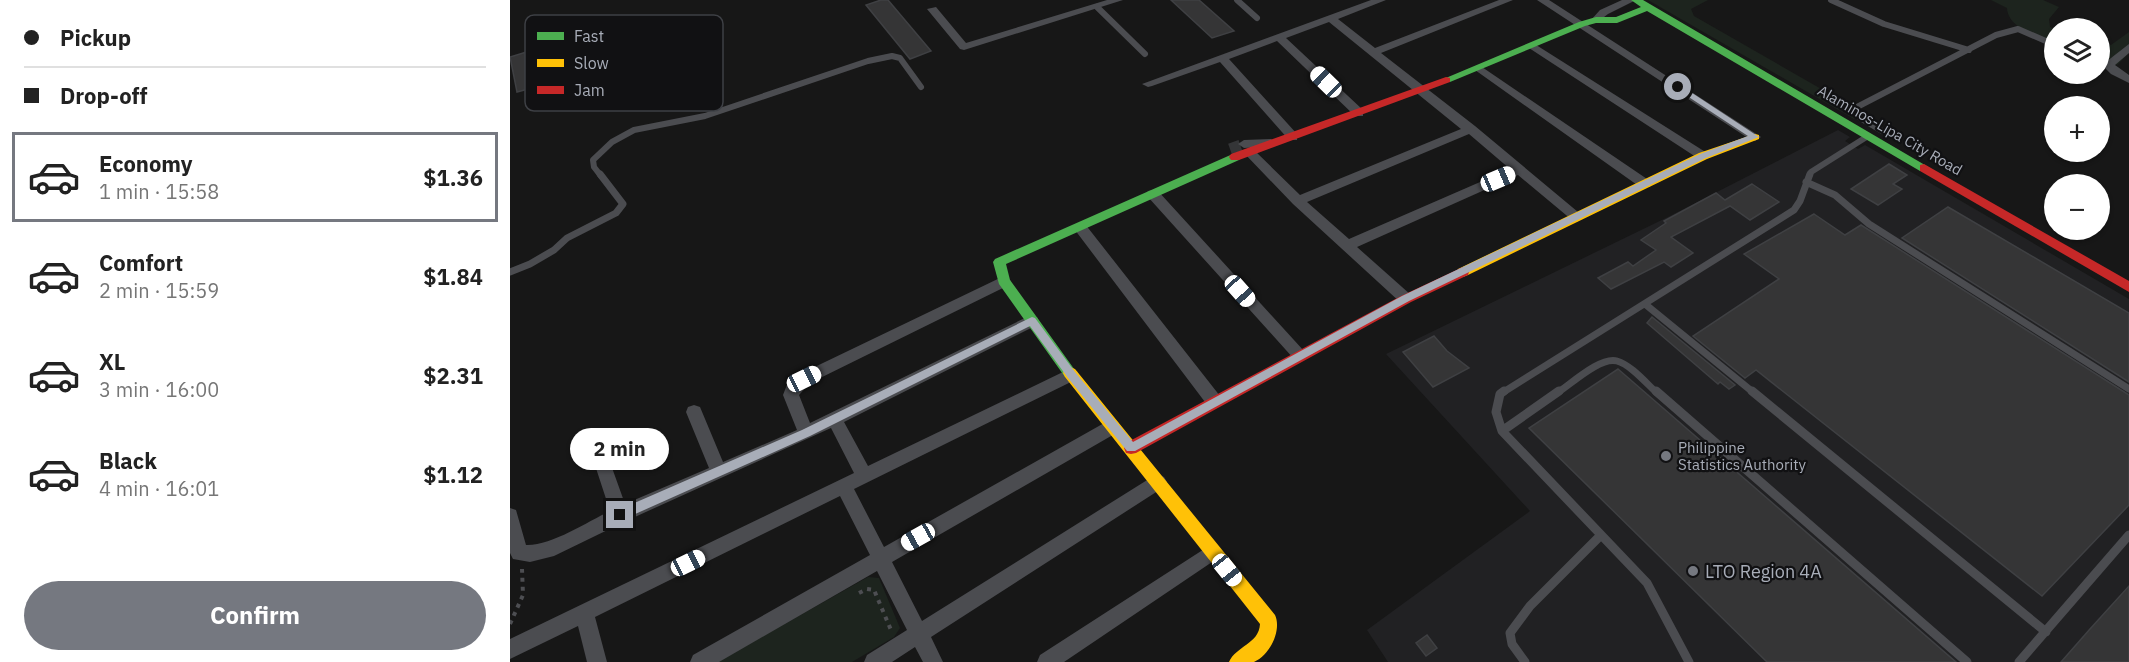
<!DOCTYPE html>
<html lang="en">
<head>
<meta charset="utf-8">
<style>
	body { margin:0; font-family:"IBM Plex Sans",sans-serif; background:#f6f6f6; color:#222; height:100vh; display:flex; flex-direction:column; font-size:22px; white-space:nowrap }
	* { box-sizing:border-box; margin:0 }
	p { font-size:20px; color:#767676 }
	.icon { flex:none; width:33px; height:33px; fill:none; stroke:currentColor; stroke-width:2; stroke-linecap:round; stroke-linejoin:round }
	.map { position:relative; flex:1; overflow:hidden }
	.panel { display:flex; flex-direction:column; background:#fff; width:510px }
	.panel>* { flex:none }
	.top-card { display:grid; align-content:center; height:132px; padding:0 24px; background:#fff }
	.fabs { position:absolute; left:1534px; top:18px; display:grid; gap:12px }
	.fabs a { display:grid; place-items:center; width:66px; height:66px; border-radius:50%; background:#fff; box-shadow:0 2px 4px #0004; font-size:30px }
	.end { position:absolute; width:27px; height:27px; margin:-14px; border:8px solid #a8adb8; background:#111; box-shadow:0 0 0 3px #111 }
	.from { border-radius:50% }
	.bubble { position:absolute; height:42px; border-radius:21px; background:#fff; box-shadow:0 2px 4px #0004; font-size:20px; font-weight:800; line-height:42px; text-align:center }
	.car { position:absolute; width:18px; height:36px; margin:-18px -9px; border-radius:8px; box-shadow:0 0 4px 2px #0007; background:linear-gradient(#fff 24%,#345 0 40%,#fff 0 76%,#345 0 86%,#fff 0) }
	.top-card b { display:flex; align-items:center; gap:21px; height:57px; font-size:22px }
	.top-card b+b { border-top:2px solid #e0e0e0 }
	.top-card i { width:15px; height:15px; background:#222 }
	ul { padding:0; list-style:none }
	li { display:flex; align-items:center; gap:18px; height:90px; margin:0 12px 9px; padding:0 12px; border:3px solid transparent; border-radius:0px }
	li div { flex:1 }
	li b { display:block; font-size:22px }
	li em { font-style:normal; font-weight:800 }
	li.on { border-color:#757880 }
	li>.icon { width:54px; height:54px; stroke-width:1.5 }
	.cta { display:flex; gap:12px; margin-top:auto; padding:12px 24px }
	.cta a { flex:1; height:69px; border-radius:36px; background:#757880; color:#fff; font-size:24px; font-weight:800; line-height:69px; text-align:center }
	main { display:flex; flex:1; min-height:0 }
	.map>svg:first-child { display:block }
</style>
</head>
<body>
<main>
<section class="panel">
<div class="top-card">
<b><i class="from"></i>Pickup</b>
<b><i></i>Drop-off</b>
</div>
<ul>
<li class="on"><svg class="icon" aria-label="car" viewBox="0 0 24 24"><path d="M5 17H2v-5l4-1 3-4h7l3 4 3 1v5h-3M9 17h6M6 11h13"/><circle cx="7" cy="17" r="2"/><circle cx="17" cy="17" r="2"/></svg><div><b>Economy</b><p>1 min · 15:58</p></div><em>$1.36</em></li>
<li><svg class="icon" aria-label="car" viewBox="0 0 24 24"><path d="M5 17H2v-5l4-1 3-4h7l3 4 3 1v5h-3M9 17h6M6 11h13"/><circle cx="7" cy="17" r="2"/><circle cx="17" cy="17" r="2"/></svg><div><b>Comfort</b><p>2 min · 15:59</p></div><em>$1.84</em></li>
<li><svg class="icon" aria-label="car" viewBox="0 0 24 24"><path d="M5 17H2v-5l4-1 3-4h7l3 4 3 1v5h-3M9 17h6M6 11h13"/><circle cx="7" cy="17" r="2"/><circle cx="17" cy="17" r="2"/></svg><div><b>XL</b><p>3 min · 16:00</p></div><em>$2.31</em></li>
<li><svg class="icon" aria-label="car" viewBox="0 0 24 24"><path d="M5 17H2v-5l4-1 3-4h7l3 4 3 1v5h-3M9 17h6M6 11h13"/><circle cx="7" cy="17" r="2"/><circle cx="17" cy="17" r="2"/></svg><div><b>Black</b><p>4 min · 16:01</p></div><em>$1.12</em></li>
</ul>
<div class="cta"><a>Confirm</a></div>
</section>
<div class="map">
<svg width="1619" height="662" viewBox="0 0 1619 662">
	<rect width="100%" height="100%" fill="#171717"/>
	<path fill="#212123" d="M1328 130 1340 137 1335 141 1348 149 1355 145 1619 299V662H878L857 630 1020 511 876 354 1160 216Z"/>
	<path fill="#1d241e" d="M1138 0H1198L1181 9 1184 16 1334 102 1345 103 1341 107V111L1347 117 1344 119Z
		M1481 0H1533L1549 7 1539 19 1540 27 1545 29V43C1529 36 1498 29 1497 8Z
		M1619 32V53L1607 65 1596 60 1590 61V46L1601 45Z
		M358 577 369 578 390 628 384 637 342 662H207Z"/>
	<path fill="#353536" stroke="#3f4043" stroke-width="1.5" d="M371 0H378L421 51 400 59 356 5Z
		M661 0H689L724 31 702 38Z
		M46 43 54 66 19 76 22 88 7 92 0 57Z
		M1379 164 1397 175 1383 184 1392 189 1368 205 1341 189Z
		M1242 184 1269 202 1240 220 1220 206 1161 237 1183 253 1161 267 1154 262 1101 289 1088 278 1118 262 1123 266 1146 250 1131 240 1156 223 1154 221 1206 193 1215 200Z
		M1438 207 1619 313V382L1392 238Z
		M1304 214 1335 235 1351 225 1619 395V505L1532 596 1246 370 1235 378 1183 336 1269 279 1234 254Z
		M1142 317 1225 385 1219 389 1210 382 1208 384 1137 323Z
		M924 336 937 351 959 368 923 387 893 352Z
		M1108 369 1446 662H1257L1019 428Z
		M1619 586V662H1551L1580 629Z
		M917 635 927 648 916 656 906 643Z"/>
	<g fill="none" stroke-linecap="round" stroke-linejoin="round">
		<path stroke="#343537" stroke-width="11" stroke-dasharray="11 6" stroke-linecap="butt" d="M720 149 734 144"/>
		<path stroke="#4d4e52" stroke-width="4" stroke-dasharray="4 5" stroke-linecap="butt" d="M349 593 357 589 364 590 381 630
			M0 624 13 595 12 569"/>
		<path stroke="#4b4c50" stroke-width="6" d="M727 0 747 18
			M1321 0 1374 24 1459 50
			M587 7 635 54
			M1372 131 1350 118 1346 113 1347 107 1486 35 1508 29 1545 45
			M91 176 84 167 83 160 102 142 124 130 195 116 358 61 382 56 390 58 411 87
			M1299 176 1301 172 1358 136"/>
		<path stroke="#4b4c50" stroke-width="7" d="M1296 182 1325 195 1359 224 1619 389
			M0 272 20 264 44 250 57 238 106 213 113 204 90 174
			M1135 304 1244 393
			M992 393 1284 210 1290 201 1300 174
			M1047 393C1061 384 1091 356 1107 361 1121 365 1136 383 1147 393"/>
		<path stroke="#4b4c50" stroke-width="9" d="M1049 391 992 431 1137 583 1179 662
			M1146 391 1457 662
			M1242 391 1536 632
			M992 431 986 412 990 394 994 391
			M1015 662 1002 644 1000 633 1020 606 1091 535
			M1509 662 1619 535"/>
		<path fill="#4b4c50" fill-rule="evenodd" d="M597 0H613L454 50 450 49 417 9 426 7 456 43Z
			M861 0H876L828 19 865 48 989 0H1003L871 53 965 126 1074 217 1067 222 1062 220 1008 175 847 247 901 295 903 299 896 304 891 303 783 204 734 153 740 149 744 150 790 195 951 129 819 22 776 38 853 110V116H845L767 41 719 59 787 134V140H779L710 62 642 86 638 87 632 84ZM959 134 1000 169 839 239 797 202Z
			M1027 0H1039L1251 137 1245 141 1241 140Z
			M1112 0H1126L1098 14 1086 23 1081 20 1090 10Z
			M1023 43 1197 153 1199 156 1197 159H1189L1019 48V44Z
			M1619 44V53L1605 65 1619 75V83L1601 74 1592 65Z
			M969 65 1140 181 1141 184 1140 187H1130L965 70 963 68Z
			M761 139 767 143 765 146 734 148 728 144 734 140Z
			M643 190 648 191 794 351 797 355 794 359H784L638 197 636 194 638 191Z
			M570 222 575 224 710 396 712 401 710 406 704 408 698 406 565 230 563 227Z
			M494 276 501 281 499 285 300 383 289 395 300 423 517 317H527L529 321 527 325 334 422 358 466 555 371 561 369 567 371 569 375 567 379 344 489 374 547 596 422 602 420 608 422 610 427 608 432 382 562 412 621 642 477 648 474 654 477 657 482 654 487 421 637 433 662H413L405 647 382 662H354L357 655 397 630 367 571 209 662H180L183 655 360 555 330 496 85 617 97 662H77L68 626 0 659V639L344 473 321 428 116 521 44 556 20 562 3 559 0 553V508L6 510 16 545C41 546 77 522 100 511L82 456 84 451 90 449 96 451 115 504 199 468 176 412 178 407 184 405 190 407 213 462 287 430 273 395 278 382 288 375Z
			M702 544 708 546 711 552 708 558 554 662H527L530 655Z"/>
		<path fill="#4caf50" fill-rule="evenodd" d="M1121 0H1133L1420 168 1418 171H1410L1137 11 1107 23H1086L1075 26 940 82H932L931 80 1069 22 1086 17H1106L1131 7Z
			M725 153 731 157 729 160 496 264 500 280 567 373 565 377H555L489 284 483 262 485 259Z"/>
		<path fill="#ffc107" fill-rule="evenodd" d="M1245 134 1249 135V139L1197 159 958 275 953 277 947 272 948 269 1189 153Z
			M560 367 565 369 765 615C772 630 760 655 744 662 738 662 726 662 719 662 726 646 749 644 750 624L555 377 553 373 555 369Z"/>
		<path fill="#c62828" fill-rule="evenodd" d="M936 77 940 78V82L729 160H721L719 157 721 154Z
			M1414 164 1619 281V292L1410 171V165Z
			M953 267 958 269 959 272 958 275 901 302 626 453 621 454 616 453 614 448 616 443 891 296Z"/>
	</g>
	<path fill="#a8adb8" d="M1165 85H1170L1249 137 1196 158 899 301 625 451H617L558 378 520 326 300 436 114 519 110 520 104 515 106 511 292 430 522 317 525 318 565 372 623 442 892 296 1190 154 1238 136 1165 88Z"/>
	<g fill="#757880" stroke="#111113" stroke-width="2">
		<circle cx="1156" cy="456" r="6"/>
		<circle cx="1183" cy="571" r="6"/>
	</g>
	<g text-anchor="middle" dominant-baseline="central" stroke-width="4.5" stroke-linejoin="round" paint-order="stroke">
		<g font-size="15" fill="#a8adb8" stroke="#111113">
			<text transform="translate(1380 130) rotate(30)">Alaminos-Lipa City Road</text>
		</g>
		<g font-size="15" fill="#a8adb8" stroke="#111113" text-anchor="start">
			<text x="1168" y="447">Philippine<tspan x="1168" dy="17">Statistics Authority</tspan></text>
		</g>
		<g font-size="18" fill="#a8adb8" stroke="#111113" text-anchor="start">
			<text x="1195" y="571">LTO Region 4A</text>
		</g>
	</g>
	<rect x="15" y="15" width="198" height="96" rx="9" fill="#111113" stroke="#3e4045" stroke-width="1.5"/>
	<rect x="27" y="32" width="27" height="8" fill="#4caf50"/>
	<rect x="27" y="59" width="27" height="8" fill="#ffc107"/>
	<rect x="27" y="86" width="27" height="8" fill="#c62828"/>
	<g font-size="16" fill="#a8adb8">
		<text x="64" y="42">Fast</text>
		<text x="64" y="69">Slow</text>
		<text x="64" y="96">Jam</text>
	</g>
</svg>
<div class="fabs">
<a><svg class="icon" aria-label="layers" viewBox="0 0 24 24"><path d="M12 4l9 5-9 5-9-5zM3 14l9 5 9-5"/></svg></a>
<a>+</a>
<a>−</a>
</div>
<i class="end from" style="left:1168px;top:87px"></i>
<i class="end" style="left:110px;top:515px"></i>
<div class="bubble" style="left:60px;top:428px;width:99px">2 min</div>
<i class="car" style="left:816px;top:82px;rotate:314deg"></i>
<i class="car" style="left:988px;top:179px;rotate:67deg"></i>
<i class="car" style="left:730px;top:291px;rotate:138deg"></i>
<i class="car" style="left:294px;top:379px;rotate:64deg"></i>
<i class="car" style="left:408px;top:537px;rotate:241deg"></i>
<i class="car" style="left:178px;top:563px;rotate:64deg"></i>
<i class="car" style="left:717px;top:570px;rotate:141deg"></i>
</div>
</main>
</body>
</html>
